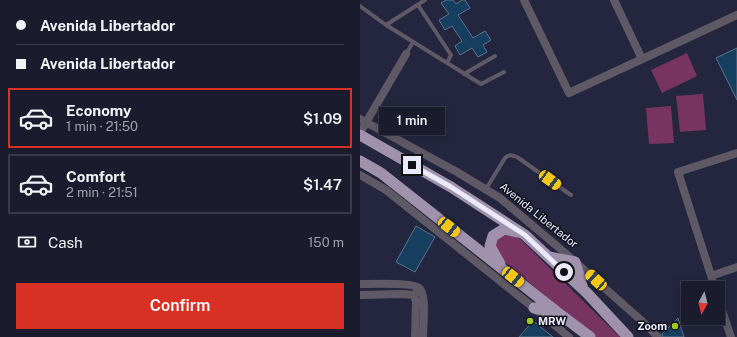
<!DOCTYPE html>
<html lang="en">
<head>
<meta charset="utf-8">
<style>
	body { margin:0; font-family:"Public Sans",sans-serif; background:#232536; color:#f1f3f6; height:100vh; display:flex; flex-direction:column; font-size:15px; white-space:nowrap }
	* { box-sizing:border-box; margin:0 }
	p { font-size:13px; color:#9fa1aa }
	.icon { flex:none; width:22px; height:22px; fill:none; stroke:currentColor; stroke-width:2; stroke-linecap:round; stroke-linejoin:round }
	.map { position:relative; flex:1; overflow:hidden }
	.side { display:flex; flex-direction:column; background:#1a1c2e; width:360px }
	.side>* { flex:none }
	.guide { display:grid; align-content:center; height:88px; padding:0 16px; background:#1a1c2e }
	.needle { width:26px; rotate:187deg }
	.buttons { position:absolute; left:321px; top:281px; display:grid; gap:8px }
	.buttons a { display:grid; place-items:center; width:44px; height:44px; border-radius:0px; background:#1a1c2e; box-shadow:0 2px 10px #0003,0 0 0 1px #383a4a; font-size:20px }
	.end { position:absolute; width:18px; height:18px; margin:-9px; border:5px solid #e9ebfc; background:#111; box-shadow:0 0 0 2px #111 }
	.from { border-radius:50% }
	.bubble { position:absolute; height:28px; border-radius:0px; background:#1a1c2e; box-shadow:0 2px 10px #0003,0 0 0 1px #383a4a; font-size:13px; font-weight:600; line-height:28px; text-align:center }
	.car { position:absolute; width:12px; height:24px; margin:-12px -6px; border-radius:5px; box-shadow:0 0 3px 1px #0007; background:linear-gradient(#f5c518 24%,#345 0 40%,#f5c518 0 76%,#345 0 86%,#f5c518 0) }
	.guide b { display:flex; align-items:center; gap:14px; height:38px; font-size:15px }
	.guide b+b { border-top:1px solid #383a4a }
	.guide i { width:10px; height:10px; background:#f1f3f6 }
	ul { padding:0; list-style:none }
	li { display:flex; align-items:center; gap:12px; height:60px; margin:0 8px 6px; padding:0 8px; border:2px solid #383a4a; border-radius:0px }
	li div { flex:1 }
	li b { display:block; font-size:15px }
	li em { font-style:normal; font-weight:600 }
	li.selected { border-color:#d93025 }
	li>.icon { width:36px; height:36px; stroke-width:1.5 }
	.pay { display:flex; align-items:center; gap:10px; height:44px; padding:0 16px; font-size:15px }
	.pay p { margin-inline-start:auto }
	.action { display:flex; gap:8px; margin-top:auto; padding:8px 16px }
	.action a { flex:1; height:46px; border-radius:0px; background:#d93025; color:#fff; font-size:16px; font-weight:600; line-height:46px; text-align:center }
	main { display:flex; flex:1; min-height:0 }
	.map>svg:first-child { display:block }
</style>
</head>
<body>
<main>
<section class="side">
<div class="guide">
<b><i class="from"></i>Avenida Libertador</b>
<b><i></i>Avenida Libertador</b>
</div>
<ul>
<li class="selected"><svg class="icon" aria-label="car" viewBox="0 0 24 24"><path d="M5 17H2v-5l4-1 3-4h7l3 4 3 1v5h-3M9 17h6M6 11h13"/><circle cx="7" cy="17" r="2"/><circle cx="17" cy="17" r="2"/></svg><div><b>Economy</b><p>1 min · 21:50</p></div><em>$1.09</em></li>
<li><svg class="icon" aria-label="car" viewBox="0 0 24 24"><path d="M5 17H2v-5l4-1 3-4h7l3 4 3 1v5h-3M9 17h6M6 11h13"/><circle cx="7" cy="17" r="2"/><circle cx="17" cy="17" r="2"/></svg><div><b>Comfort</b><p>2 min · 21:51</p></div><em>$1.47</em></li>
</ul>
<div class="pay"><svg class="icon" aria-label="cash" viewBox="0 0 24 24"><path d="M3 7h18v10H3z"/><circle cx="12" cy="12" r="2"/></svg>Cash<p>150 m</p></div>
<div class="action"><a>Confirm</a></div>
</section>
<div class="map">
<svg width="377" height="337" viewBox="0 0 377 337">
	<rect width="100%" height="100%" fill="#23263e"/>
	<path fill="#773463" d="M327 53 337 76 302 93 291 70Z
		M343 94 346 130 320 132 316 96Z
		M311 106 314 143 289 144 286 108Z
		M144 228 154 233 260 337H234L133 252 128 235 133 229Z"/>
	<path fill="#163e5f" stroke="#5b738a" d="M86 0H93L96 4 102 0H105L110 8 98 15 113 38 125 31 131 40 123 45 127 52 118 57 112 48 100 55 95 46 102 41 92 26 85 30 79 20 89 14 81 3Z
		M377 48V100L356 58Z
		M56 226 75 237 55 272 36 262Z
		M318 318 324 337H303L302 334Z
		M173 321 193 337H159Z"/>
	<g fill="none" stroke-linecap="round" stroke-linejoin="round">
		<path stroke="#5f5965" stroke-width="4" d="M58 5 91 55 87 63
			M0 6 26 25 121 84 144 72
			M26 25 65 0
			M46 54 53 42
			M104 74 135 56
			M126 189 145 158C149 154 152 155 157 157L211 195"/>
		<path stroke="#5f5965" stroke-width="8" d="M164 0 209 93 377 15
			M254 0 282 59
			M0 119 97 172 140 198 204 252 283 322 298 337
			M0 133 46 54
			M0 175 26 190 174 308 209 337
			M351 276 377 267
			M0 284C11 284 52 282 59 288 67 293 63 327 63 337
			M355 288 318 172 377 153
			M0 295 42 294 54 295
			M358 298 371 337
			M55 337 56 302 54 295 57 292"/>
		<path stroke="#a092ac" stroke-width="11" d="M0 135 91 187 165 235 227 293 268 337
			M0 161 21 173 197 312 230 337
			M189 257 215 262 223 289
			M140 264 130 246 133 236 144 229 157 232
			M174 308 195 312"/>
	</g>
	<g fill="none" stroke-linecap="round" stroke-linejoin="round">
		<path stroke="#e9ebfc" stroke-width="5" d="M52 165 91 187 165 235 204 272"/>
	</g>
	<g fill="#a2c928" stroke="#0f101b" stroke-width="1.5">
		<circle cx="170" cy="321" r="4"/>
		<circle cx="315" cy="326" r="4"/>
	</g>
	<g text-anchor="middle" dominant-baseline="central" stroke-width="3" stroke-linejoin="round" paint-order="stroke">
		<g font-size="11" fill="#e9ebfc" stroke="#0f101b">
			<text transform="translate(179 215) rotate(39)">Avenida Libertador</text>
		</g>
		<g font-size="11" font-weight="bold" fill="#e9ebfc" stroke="#0f101b" text-anchor="start">
			<text x="178" y="321">MRW</text>
			<text x="307" y="326" text-anchor="end">Zoom</text>
		</g>
	</g>
</svg>
<div class="buttons">
<a><svg class="needle" viewBox="-14 -14 28 28"><path d="M0-13l5 13h-10z" fill="#e53935"/><path d="M0 13l5-13h-10z" fill="#9fa1aa"/></svg></a>
</div>
<i class="end from" style="left:204px;top:272px"></i>
<i class="end" style="left:52px;top:165px"></i>
<div class="bubble" style="left:19px;top:107px;width:66px">1 min</div>
<i class="car" style="left:190px;top:180px;rotate:126deg"></i>
<i class="car" style="left:89px;top:227px;rotate:128deg"></i>
<i class="car" style="left:153px;top:277px;rotate:129deg"></i>
<i class="car" style="left:236px;top:280px;rotate:312deg"></i>
</div>
</main>
</body>
</html>
